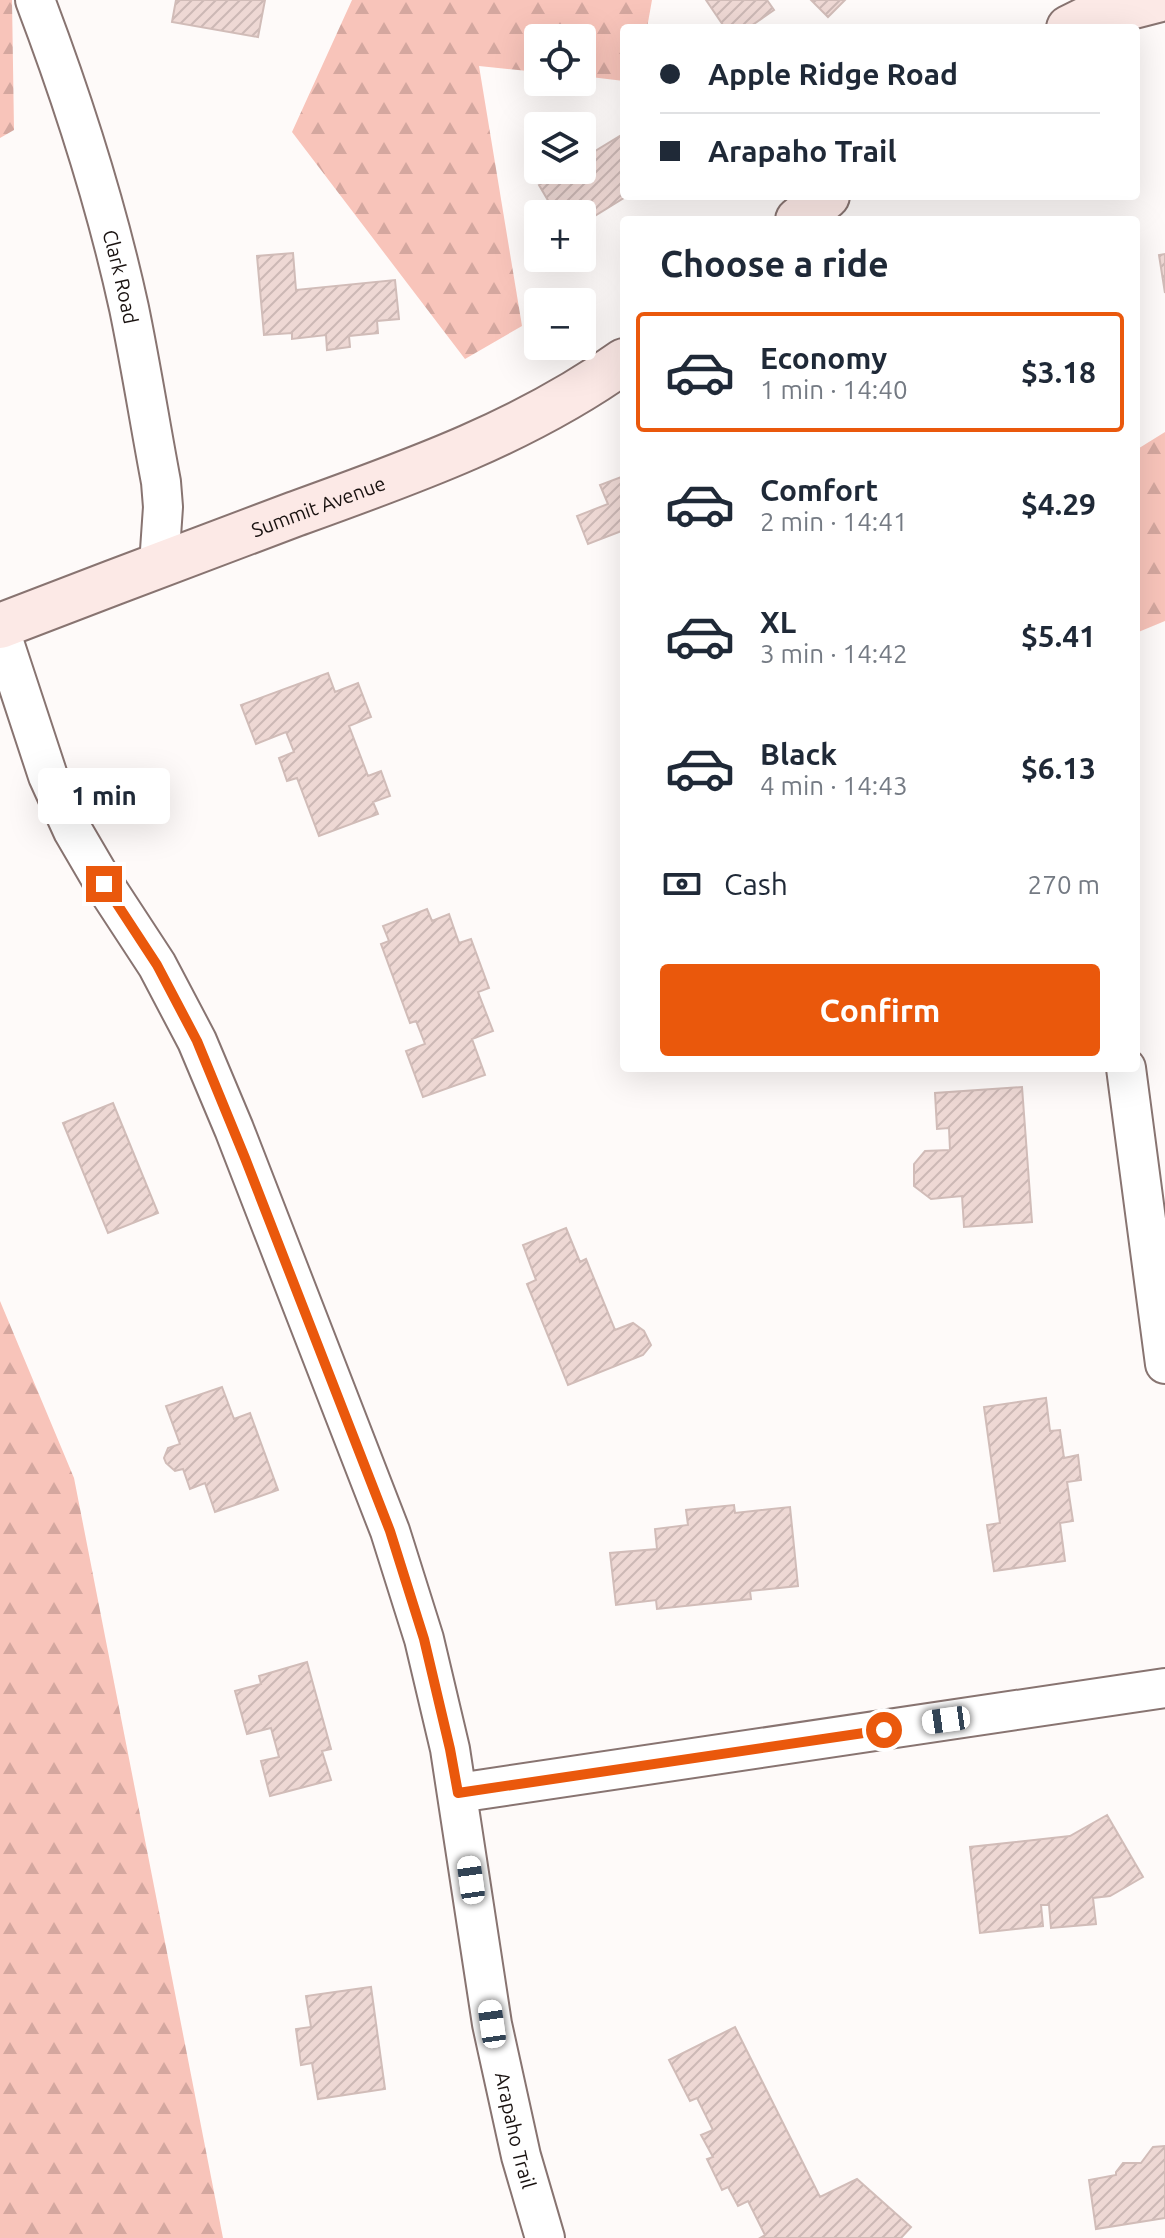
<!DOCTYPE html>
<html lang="en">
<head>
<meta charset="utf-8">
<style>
	body { margin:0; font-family:Ubuntu,sans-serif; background:#f2f2f3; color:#1f2937; height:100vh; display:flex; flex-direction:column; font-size:30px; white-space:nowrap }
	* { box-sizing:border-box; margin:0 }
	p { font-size:26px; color:#747a83 }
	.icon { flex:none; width:44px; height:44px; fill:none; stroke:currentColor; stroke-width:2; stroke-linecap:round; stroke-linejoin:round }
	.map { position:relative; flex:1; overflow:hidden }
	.drawer { position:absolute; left:620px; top:216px; width:520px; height:856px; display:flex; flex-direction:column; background:#fff; border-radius:8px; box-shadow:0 8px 32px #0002 }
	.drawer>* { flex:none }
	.guide { position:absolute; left:620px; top:24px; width:520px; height:176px; border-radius:8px; box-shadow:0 8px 32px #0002; display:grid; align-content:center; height:176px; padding:0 40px; background:#fff }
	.controls { position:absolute; left:524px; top:24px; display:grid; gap:16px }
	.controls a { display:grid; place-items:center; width:72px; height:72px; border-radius:8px; background:#fff; box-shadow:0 8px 32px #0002; font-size:40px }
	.end { position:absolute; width:36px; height:36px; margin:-18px; border:10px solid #ea580c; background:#fff; box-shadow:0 0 0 4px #fff }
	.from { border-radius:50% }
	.bubble { position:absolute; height:56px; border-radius:8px; background:#fff; box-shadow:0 8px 32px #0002; font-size:26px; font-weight:600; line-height:56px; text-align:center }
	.car { position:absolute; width:24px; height:48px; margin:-24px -12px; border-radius:10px; box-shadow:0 0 6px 2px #0007; background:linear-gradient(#fff 24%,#345 0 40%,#fff 0 76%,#345 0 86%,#fff 0) }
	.guide b { display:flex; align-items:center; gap:28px; height:76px; font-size:30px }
	.guide b+b { border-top:2px solid #e0e1e3 }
	.guide i { width:20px; height:20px; background:#1f2937 }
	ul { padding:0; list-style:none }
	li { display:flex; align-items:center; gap:24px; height:120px; margin:0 16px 12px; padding:0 24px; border:4px solid transparent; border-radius:8px }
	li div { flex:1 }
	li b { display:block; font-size:30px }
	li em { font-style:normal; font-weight:600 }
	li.selected { border-color:#ea580c }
	li>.icon { width:72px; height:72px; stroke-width:1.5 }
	h2 { padding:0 40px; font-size:36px; line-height:96px }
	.pay { display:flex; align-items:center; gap:20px; height:88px; padding:0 40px; font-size:30px }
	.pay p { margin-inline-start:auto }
	.button { display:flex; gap:16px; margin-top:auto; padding:16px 40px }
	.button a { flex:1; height:92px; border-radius:8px; background:#ea580c; color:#fff; font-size:32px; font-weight:600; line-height:92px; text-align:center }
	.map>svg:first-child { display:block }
</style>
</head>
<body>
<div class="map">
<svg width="1165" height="2238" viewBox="0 0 1165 2238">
	<defs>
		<pattern id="forest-firs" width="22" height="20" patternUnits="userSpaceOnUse" patternTransform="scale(2)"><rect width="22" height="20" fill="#f8c4ba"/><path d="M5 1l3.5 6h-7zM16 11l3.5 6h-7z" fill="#d4a79f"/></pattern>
		<pattern id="building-hatch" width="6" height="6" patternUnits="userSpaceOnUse" patternTransform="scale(2)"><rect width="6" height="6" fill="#eed8d4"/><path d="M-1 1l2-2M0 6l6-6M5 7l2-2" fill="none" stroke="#ccb8b5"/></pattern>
	</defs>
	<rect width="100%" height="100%" fill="#fefaf9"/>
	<path fill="url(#forest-firs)" d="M0 0H12L14 130 0 138Z
		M352 0H652L647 28H624V81L582 76V38H538V72L479 66 522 326 465 359 292 132Z
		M1165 432V621L1136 633V450Z
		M0 1301 74 1478 223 2238H0Z"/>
	<path fill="url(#building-hatch)" stroke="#d1bcb8" stroke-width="2" d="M176 0H265L258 37 172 22Z
		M706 0H767L774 10 748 28H725Z
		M811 0H845L828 17Z
		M620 136 624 143V196H627L588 220 585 215 582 217V214H556L539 185 564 170H582V159Z
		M293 253 296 290 395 280 399 319 377 321 378 333 349 336 350 347 327 350 326 335 292 339V333L264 335 257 256Z
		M1165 254V293L1159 255Z
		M624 476V530L588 544 577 516 608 504 600 485Z
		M328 673 335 692 358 683 371 717 349 726 368 776 381 771 390 796 373 802 378 814 319 836 297 778 287 781 279 758 294 752 286 732 256 744 241 705Z
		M427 909 432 921 449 914 459 943 471 939 489 988 478 992 493 1031 472 1039 485 1075 423 1097 406 1051 425 1044 416 1021 410 1023 381 944 389 941 383 926Z
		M1022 1087 1032 1222 964 1227 962 1196 931 1199 914 1186V1164L925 1151 950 1150 949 1128 937 1129 935 1093Z
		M113 1103 158 1213 108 1233 63 1123Z
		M566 1228 580 1262 586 1259 615 1330 633 1323 644 1331 651 1345 643 1355 568 1385 527 1284 536 1280 523 1245Z
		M222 1387 234 1419 250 1413 278 1490 215 1512 205 1483 190 1489 183 1469 175 1471 166 1463 164 1458 168 1448 180 1444 166 1406Z
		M1046 1398 1050 1431 1060 1430 1064 1458 1078 1455 1081 1480 1067 1482 1073 1521 1060 1523 1065 1561 994 1571 987 1525 1000 1523 984 1407Z
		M734 1505 735 1513 790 1507 798 1586 750 1591 751 1599 657 1609 656 1600 616 1605 610 1553 657 1549 655 1529 688 1525 686 1510Z
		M307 1662 331 1749 322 1751 331 1780 270 1796 261 1761 279 1757 271 1728 247 1734 235 1691 261 1684 259 1676Z
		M1107 1815 1143 1877 1110 1896 1093 1898 1096 1924 1051 1928 1049 1905H1041L1043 1926 980 1933 970 1847 1070 1836Z
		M371 1987 385 2089 318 2099 312 2063 301 2065 296 2029 311 2027 306 1996Z
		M735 2027 820 2197 857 2179 911 2227 901 2238H760L765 2235 748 2201 738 2206 728 2187 722 2190 707 2159 713 2157 701 2135 713 2130 697 2098 690 2101 669 2060Z
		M1165 2146V2218L1096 2229 1089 2180 1116 2175V2172L1123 2163H1141L1153 2147Z"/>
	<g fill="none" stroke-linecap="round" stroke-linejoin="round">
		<g stroke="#887471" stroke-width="42">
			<g id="street">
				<path id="s1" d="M35 0C73 100 106 203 129 308 141 366 150 424 161 482L163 507 159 565"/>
				<path id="s2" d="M0 630 48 776 73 831 104 884 157 965 197 1041 234 1129 390 1531 424 1639 450 1749 492 2024 521 2156 545 2238"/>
				<path d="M1126 1068 1165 1364"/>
				<path d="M458 1793 1165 1688"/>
			</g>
		</g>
		<g stroke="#887471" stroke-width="48">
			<g id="secondary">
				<path d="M1069 28 1091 17 1157 0"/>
				<path d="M798 220 827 196"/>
				<path id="s3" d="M0 626C98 588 197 551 295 514 409 473 525 432 624 361"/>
			</g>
		</g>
		<use href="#street" stroke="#fff" stroke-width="38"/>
		<use href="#secondary" stroke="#fce9e6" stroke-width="44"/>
	</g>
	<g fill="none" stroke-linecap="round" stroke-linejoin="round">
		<path stroke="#ea580c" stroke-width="10" d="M104 884 157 965 197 1041 245 1158 390 1531 424 1639 450 1749 458 1793 884 1730"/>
	</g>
	<g text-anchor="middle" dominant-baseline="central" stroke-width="6" stroke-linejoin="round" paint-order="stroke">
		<g font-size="20" fill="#191210" stroke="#fff">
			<text stroke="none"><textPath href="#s1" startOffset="290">Clark Road</textPath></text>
			<text stroke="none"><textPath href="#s3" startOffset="340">Summit Avenue</textPath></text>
			<text stroke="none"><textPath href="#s2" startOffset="1598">Arapaho Trail</textPath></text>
		</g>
	</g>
</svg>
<div class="controls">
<a><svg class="icon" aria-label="locate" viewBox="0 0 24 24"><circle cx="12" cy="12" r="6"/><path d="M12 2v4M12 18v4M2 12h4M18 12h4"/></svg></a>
<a><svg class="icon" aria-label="layers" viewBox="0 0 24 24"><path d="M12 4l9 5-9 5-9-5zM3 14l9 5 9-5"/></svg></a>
<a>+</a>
<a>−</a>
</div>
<i class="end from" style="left:884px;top:1730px"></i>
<i class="end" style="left:104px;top:884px"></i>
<div class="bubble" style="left:38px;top:768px;width:132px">1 min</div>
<i class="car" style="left:946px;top:1720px;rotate:262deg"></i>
<i class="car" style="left:471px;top:1880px;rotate:352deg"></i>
<i class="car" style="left:492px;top:2024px;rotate:352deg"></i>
<div class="guide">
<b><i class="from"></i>Apple Ridge Road</b>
<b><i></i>Arapaho Trail</b>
</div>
<section class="drawer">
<h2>Choose a ride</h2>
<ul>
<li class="selected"><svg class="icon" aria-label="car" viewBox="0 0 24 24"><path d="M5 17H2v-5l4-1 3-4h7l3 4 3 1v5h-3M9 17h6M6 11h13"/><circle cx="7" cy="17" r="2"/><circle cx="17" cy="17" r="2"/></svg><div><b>Economy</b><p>1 min · 14:40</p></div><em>$3.18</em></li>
<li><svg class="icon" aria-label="car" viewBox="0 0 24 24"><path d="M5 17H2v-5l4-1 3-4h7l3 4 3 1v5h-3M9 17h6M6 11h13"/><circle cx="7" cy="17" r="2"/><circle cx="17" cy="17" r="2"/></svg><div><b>Comfort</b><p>2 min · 14:41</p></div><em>$4.29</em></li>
<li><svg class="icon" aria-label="car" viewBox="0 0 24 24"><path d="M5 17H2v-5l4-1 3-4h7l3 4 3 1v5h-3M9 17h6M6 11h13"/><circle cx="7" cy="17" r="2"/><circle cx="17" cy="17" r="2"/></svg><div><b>XL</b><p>3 min · 14:42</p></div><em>$5.41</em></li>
<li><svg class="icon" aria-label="car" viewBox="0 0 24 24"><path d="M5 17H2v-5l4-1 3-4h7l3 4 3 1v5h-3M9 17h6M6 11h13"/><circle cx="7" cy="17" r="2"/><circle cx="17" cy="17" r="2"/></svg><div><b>Black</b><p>4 min · 14:43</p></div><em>$6.13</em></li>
</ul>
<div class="pay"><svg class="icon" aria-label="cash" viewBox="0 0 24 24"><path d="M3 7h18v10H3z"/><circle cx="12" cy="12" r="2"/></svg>Cash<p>270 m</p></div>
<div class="button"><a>Confirm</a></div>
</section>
</div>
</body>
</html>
